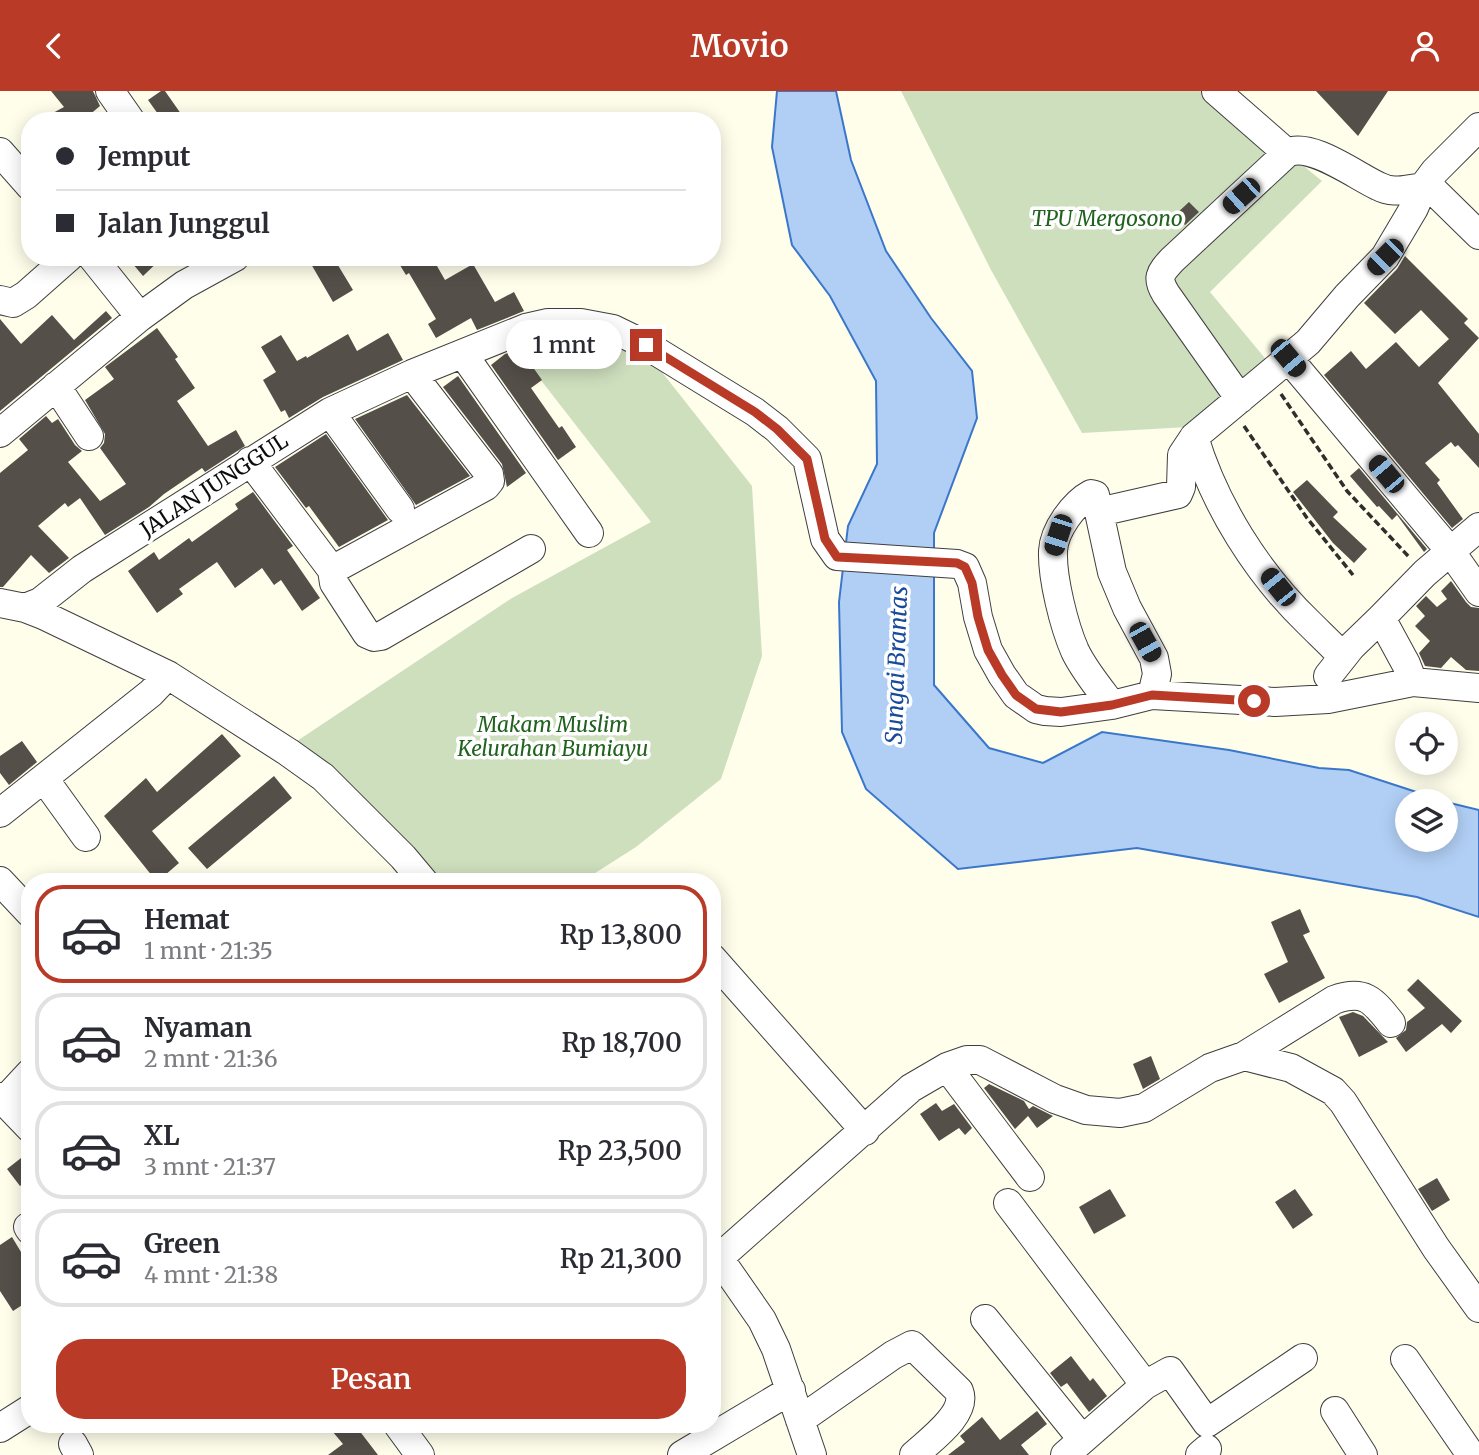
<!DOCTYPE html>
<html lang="id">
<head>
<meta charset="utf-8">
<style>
	body { margin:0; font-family:Merriweather,serif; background:#f2f2f3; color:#2b2b33; height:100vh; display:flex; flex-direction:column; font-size:26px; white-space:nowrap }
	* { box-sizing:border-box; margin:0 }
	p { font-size:23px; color:#7c7c81 }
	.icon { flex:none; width:38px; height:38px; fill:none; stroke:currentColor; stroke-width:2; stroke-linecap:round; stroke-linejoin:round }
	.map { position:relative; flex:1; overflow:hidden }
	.drawer { position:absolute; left:21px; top:782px; width:700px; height:560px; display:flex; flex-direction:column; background:#fff; border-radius:28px; box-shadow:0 4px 18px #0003 }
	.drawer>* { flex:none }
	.hud { position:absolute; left:21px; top:21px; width:700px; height:154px; border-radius:28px; box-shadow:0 4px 18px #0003; display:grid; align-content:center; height:154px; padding:0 35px; background:#fff }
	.controls { position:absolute; left:1395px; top:621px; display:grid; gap:14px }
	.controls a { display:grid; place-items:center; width:63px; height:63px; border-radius:50%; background:#fff; box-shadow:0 4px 18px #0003; font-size:35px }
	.end { position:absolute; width:32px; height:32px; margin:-16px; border:9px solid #b83a27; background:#fff; box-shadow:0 0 0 4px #fff }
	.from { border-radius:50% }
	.bubble { position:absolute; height:49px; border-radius:24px; background:#fff; box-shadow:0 4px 18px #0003; font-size:23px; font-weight:600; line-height:49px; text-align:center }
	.car { position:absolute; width:21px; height:42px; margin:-21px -10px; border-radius:9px; box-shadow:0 0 5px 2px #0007; background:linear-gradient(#222 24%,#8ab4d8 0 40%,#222 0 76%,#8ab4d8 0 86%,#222 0) }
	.hud b { display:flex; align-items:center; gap:24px; height:66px; font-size:26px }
	.hud b+b { border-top:2px solid #e1e1e2 }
	.hud i { width:18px; height:18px; background:#2b2b33 }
	ul { padding:12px 0 0; list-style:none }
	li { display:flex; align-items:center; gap:21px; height:98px; margin:0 14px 10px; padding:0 21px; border:4px solid #e1e1e2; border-radius:28px }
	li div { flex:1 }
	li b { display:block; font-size:26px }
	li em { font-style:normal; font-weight:600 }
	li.selected { border-color:#b83a27 }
	li>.icon { width:63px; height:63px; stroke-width:1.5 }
	.cta { display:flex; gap:14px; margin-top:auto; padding:14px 35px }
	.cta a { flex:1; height:80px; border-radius:28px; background:#b83a27; color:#fff; font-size:28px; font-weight:600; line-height:80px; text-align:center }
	header { display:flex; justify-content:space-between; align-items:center; height:91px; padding:0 35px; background:#b83a27; color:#fff; font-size:32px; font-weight:600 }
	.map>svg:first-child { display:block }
</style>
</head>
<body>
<header><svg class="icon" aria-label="back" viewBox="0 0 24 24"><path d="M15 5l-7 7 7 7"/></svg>Movio<svg class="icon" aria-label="person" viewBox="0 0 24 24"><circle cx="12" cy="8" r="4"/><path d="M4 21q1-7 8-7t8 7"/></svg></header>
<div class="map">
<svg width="1479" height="1364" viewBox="0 0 1479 1364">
	<rect width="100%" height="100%" fill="#fffeeb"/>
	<path fill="#cedfbe" d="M901 0H1212L1322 90 1210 201 1269 272 1188 336 1082 342 991 179Z
		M570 237 646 261 752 395 762 565 721 688 636 756 581 791H433L291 654 512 507 651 431 509 248Z"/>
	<path fill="#b1cff5" stroke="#3a77ca" stroke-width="2" d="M777 0H836L851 69 886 160 931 227 972 280 977 327 934 442V594L989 657 1043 672 1102 641 1229 659 1319 677 1349 679 1444 710H1407V749H1446V711L1479 719V826L1417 806 1137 757 958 778 866 698 842 641 839 511 848 435 877 373 876 290 830 205 792 154 772 56Z"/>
	<path fill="#544f49" d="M51 0H93L100 15 82 30H38L64 16Z
		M161 0H165L186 30H163L148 9Z
		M1316 0H1388L1358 45Z
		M1189 111 1199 121 1185 134 1175 124Z
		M1405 165 1468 228 1464 232 1479 247 1438 292 1479 343V377L1458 354 1455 356 1451 351 1425 372 1440 389 1437 392 1463 428 1452 437 1324 284 1351 260 1366 278 1396 251 1419 276 1449 248 1421 219 1395 243 1364 212 1397 178Z
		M127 166H163L143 185Z
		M307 166H333L353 199 333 211Z
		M395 166H436L433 168 445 189 473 173 495 211 514 201 524 220 477 239 471 227 436 247 428 233 436 228 409 182 406 184Z
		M106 220 112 227 0 320V228L21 253 52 224 74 249Z
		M157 237 178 266 175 268 195 297 177 310 208 355 236 339 245 355 205 381 202 377 164 403 149 416 105 444 80 407 68 416 65 412 38 435 69 467 49 482 31 464 3 496H0V382L28 359 19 348 46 325 52 332 58 328 75 354 82 360 68 371 100 410 126 393 100 357 104 352 105 343 85 309 114 288 105 276Z
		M388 242 403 269 323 306 289 327 285 319 281 321 263 289 276 281 261 256 281 244 297 270 306 265 307 267 348 243 357 260Z
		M520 258 542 289 531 297 559 337 562 335 576 356 558 369 491 274 505 263Z
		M458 285 526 382 507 396 502 373 443 296Z
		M407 304 470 385 416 414 355 328Z
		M326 343 388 429 339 456 309 415 306 417 275 376Z
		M1359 377 1427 458 1424 461 1397 424 1392 429 1379 415 1377 416 1350 385Z
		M1307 389 1338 421 1333 426 1367 458 1354 472 1333 452 1293 401Z
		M253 401 293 455 287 459 320 507 302 520 281 489 274 494 262 477 235 497 217 471 179 498 183 503 157 522 128 480 154 461 159 469 189 447 192 451 238 418 235 413Z
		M1451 490 1466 511 1471 516 1479 517V580L1466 579 1451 566 1441 577 1425 575 1419 562 1430 550 1415 535 1425 525 1416 515 1426 505 1437 516 1447 508 1441 500Z
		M222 643 241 665 152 740 179 772 157 791 104 725 146 687 157 701Z
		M22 650 37 671 9 694 0 682V665Z
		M274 685 292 707 207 778 188 757Z
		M1300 818 1310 841 1303 844 1325 887 1279 912 1264 883 1288 871 1271 831Z
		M1418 888 1462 930 1451 942 1442 933 1406 961 1396 947 1406 939 1407 931 1425 917 1407 899Z
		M1353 921 1363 925 1388 951 1359 966 1339 926Z
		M1151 965 1160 988 1143 998 1133 973Z
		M989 993 1024 1010 1029 1018 1033 1015 1053 1025 1037 1037 1028 1025 1015 1038 984 997Z
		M936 1012 942 1020 954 1013 972 1037 965 1044 959 1037 939 1050 920 1023Z
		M30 1060V1087L20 1095 7 1078Z
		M1437 1087 1450 1109 1432 1120 1418 1098Z
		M1110 1098 1126 1125 1094 1143 1079 1116Z
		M1295 1098 1313 1124 1293 1138 1275 1111Z
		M12 1146 30 1176V1209L13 1220 0 1200V1154Z
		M1071 1265 1090 1290 1093 1287 1107 1305 1089 1321 1067 1292 1061 1296 1050 1282Z
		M1037 1320 1047 1333 1021 1354 1029 1364H948L965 1351 960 1345 982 1326 1000 1349Z
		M327 1334H355L378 1364H328L343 1353Z"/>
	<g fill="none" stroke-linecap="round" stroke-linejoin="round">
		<g stroke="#3f3f3f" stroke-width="30">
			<path id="minor" d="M110 0 131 30
				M1216 0 1287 62
				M0 61 30 95
				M92 166 140 226
				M0 209 13 212 26 204 69 166
				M463 263 589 442
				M1288 267 1451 461 1479 501
				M56 295 89 345
				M1240 308 1166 203C1156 187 1160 182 1172 169L1287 62C1310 50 1356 85 1378 95 1399 106 1412 93 1432 98L1479 144
				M330 321 400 418
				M0 342 140 226 184 194 235 166
				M250 370 332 479 334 492 367 543 374 546 381 545 531 458
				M1099 421 1095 404 1091 403C1074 412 1054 439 1053 460 1052 487 1064 535 1075 560 1084 579 1099 597 1112 614
				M332 479 486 395 490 390 489 383 412 283
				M0 512 25 517 43 524 168 584 288 661 323 686 403 766 424 791
				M25 517 40 511 82 478 330 321 412 283 526 237 548 232H581L613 238 646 254 755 321 777 338 807 368 825 448 837 465 957 473 965 476 972 492 978 526 988 559 1002 584 1016 604 1036 618 1045 620 1061 621 1112 614 1152 604 1275 611 1328 608 1413 591 1479 597
				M1343 566C1332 554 1320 543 1309 532 1257 482 1215 415 1194 346L1308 251 1347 205 1385 166 1414 117 1423 96 1435 80 1479 36
				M1328 585 1351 556 1381 527
				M1413 591 1406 573 1381 527 1425 482 1479 436
				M1152 604 1157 583 1154 567 1127 517 1112 481 1099 421 1178 403 1181 396 1182 364 1194 346
				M45 689 86 746
				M0 722 151 602 168 584
				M0 790 30 822
				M712 867 865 1040
				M1244 965 1334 909C1364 898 1373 909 1391 932
				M947 976 1030 1086
				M0 1006 4 1010 30 982
				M4 1010 30 1037
				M1008 1112 1145 1294 1065 1364
				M28 1136 30 1139
				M712 1157 762 1229 776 1258 812 1364
				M720 1166 911 997 947 976 967 969H980L1055 1008 1086 1019 1120 1022 1144 1017 1210 977 1244 965 1291 977 1333 1000 1343 1011 1436 1157 1479 1217
				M985 1228 1082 1348
				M1405 1268 1471 1364
				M1145 1294 1170 1280 1207 1332 1303 1267
				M1335 1320 1363 1364
				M800 1329 893 1264 912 1254 959 1300C968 1323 930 1349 914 1364
				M398 1334 420 1364
				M0 1337 30 1318
				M73 1353 79 1364
				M682 1364 791 1299
				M1200 1364 1207 1358"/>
		</g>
		<path stroke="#2e2e2e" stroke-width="3.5" stroke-dasharray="7 3.5" stroke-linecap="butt" d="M1281 303 1347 400 1410 467
			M1244 335 1307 427 1353 484"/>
		<use href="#minor" stroke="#fff" stroke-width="28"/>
	</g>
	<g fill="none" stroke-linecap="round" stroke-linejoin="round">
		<path stroke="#b83a27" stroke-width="9" d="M646 254 755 321 777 338 807 368 825 448 837 466 957 472 965 476 972 492 978 526 988 559 1002 584 1016 604 1036 618 1061 621 1112 614 1152 604 1254 610"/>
	</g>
	<g text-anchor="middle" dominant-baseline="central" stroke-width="7" stroke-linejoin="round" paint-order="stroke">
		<g font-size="21" font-style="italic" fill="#20621e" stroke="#fff">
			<text x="1107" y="127">TPU Mergosono</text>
			<text x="553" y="633">Makam Muslim<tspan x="553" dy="24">Kelurahan Bumiayu</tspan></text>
		</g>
		<g font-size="21" fill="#0c0c0c" stroke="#fff">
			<text transform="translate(214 394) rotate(-33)">JALAN JUNGGUL</text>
		</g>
		<g font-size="23" font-style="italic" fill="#184a9a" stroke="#fff">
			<text transform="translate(896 574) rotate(-88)">Sungai Brantas</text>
		</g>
	</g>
</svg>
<div class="controls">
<a><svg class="icon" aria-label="locate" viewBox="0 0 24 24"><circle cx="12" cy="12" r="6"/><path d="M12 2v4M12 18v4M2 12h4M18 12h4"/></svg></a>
<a><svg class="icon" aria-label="layers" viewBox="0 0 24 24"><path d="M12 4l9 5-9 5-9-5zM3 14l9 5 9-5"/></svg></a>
</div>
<i class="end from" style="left:1254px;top:610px"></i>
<i class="end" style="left:646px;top:254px"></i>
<div class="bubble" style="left:506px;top:229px;width:116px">1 mnt</div>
<i class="car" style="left:1241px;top:105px;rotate:228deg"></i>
<i class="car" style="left:1385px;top:166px;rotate:225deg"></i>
<i class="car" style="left:1288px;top:267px;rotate:140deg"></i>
<i class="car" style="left:1386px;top:383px;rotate:320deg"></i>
<i class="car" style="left:1058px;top:444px;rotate:198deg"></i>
<i class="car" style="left:1278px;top:496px;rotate:321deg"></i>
<i class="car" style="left:1145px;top:551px;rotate:151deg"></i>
<div class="hud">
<b><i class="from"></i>Jemput</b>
<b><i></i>Jalan Junggul</b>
</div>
<section class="drawer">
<ul>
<li class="selected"><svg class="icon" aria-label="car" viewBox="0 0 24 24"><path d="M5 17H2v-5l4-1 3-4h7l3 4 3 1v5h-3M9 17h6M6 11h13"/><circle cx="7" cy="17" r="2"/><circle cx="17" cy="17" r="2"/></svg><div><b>Hemat</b><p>1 mnt · 21:35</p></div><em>Rp 13,800</em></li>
<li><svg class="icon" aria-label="car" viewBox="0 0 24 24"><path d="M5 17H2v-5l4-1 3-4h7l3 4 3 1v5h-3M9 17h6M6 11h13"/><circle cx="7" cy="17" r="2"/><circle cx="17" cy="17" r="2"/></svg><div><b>Nyaman</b><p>2 mnt · 21:36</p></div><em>Rp 18,700</em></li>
<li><svg class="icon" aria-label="car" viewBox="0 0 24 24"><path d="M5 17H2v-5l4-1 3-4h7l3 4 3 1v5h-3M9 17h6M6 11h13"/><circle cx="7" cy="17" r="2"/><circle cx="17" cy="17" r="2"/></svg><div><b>XL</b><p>3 mnt · 21:37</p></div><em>Rp 23,500</em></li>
<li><svg class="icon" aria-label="car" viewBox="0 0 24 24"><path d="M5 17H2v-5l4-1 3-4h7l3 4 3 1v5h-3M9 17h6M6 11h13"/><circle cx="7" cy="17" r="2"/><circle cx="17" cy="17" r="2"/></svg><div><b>Green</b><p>4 mnt · 21:38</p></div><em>Rp 21,300</em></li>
</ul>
<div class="cta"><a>Pesan</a></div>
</section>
</div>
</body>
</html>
